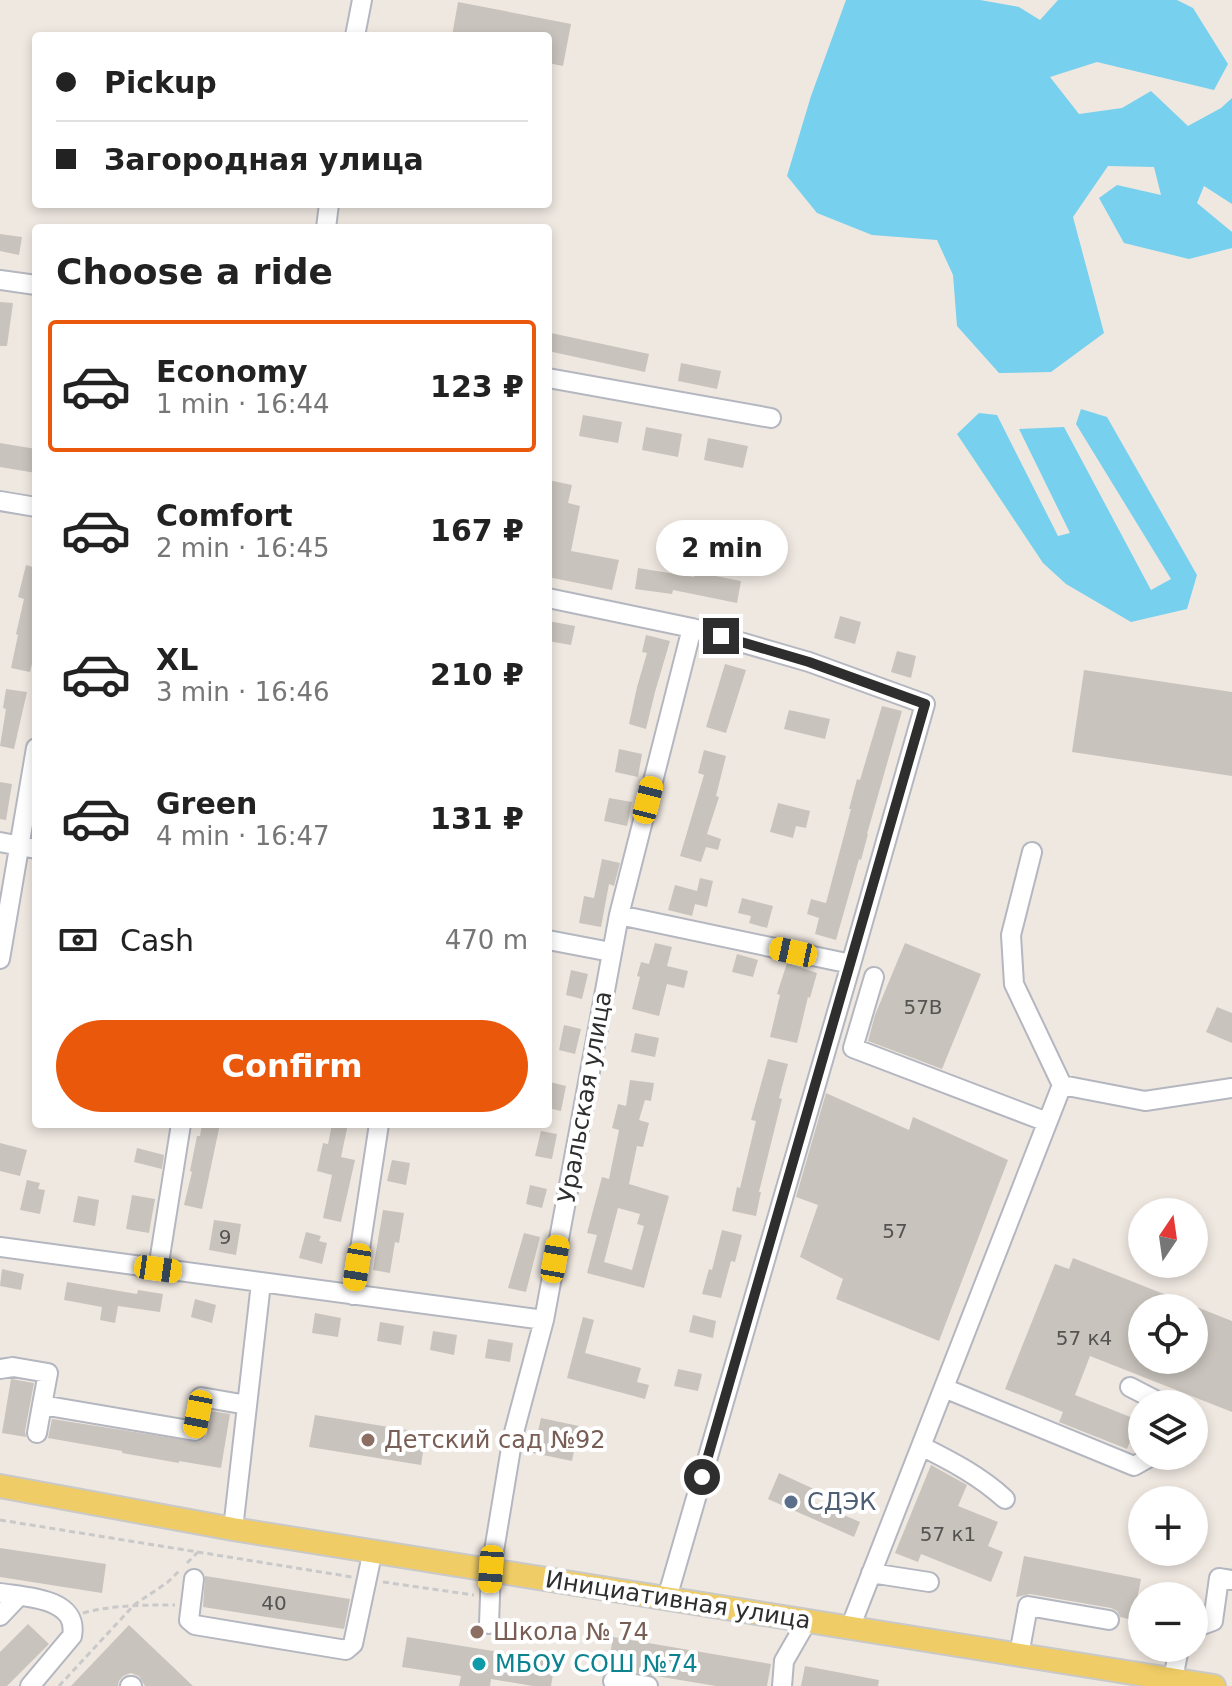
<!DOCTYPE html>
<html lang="en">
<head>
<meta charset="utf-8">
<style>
	body { margin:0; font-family:"DejaVu Sans",sans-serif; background:#f6f6f6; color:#222; height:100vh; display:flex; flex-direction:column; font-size:30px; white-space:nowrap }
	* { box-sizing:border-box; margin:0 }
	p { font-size:26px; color:#767676 }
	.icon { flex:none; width:44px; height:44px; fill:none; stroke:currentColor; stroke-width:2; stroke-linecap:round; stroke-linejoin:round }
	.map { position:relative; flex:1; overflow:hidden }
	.panel { position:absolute; left:32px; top:224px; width:520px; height:904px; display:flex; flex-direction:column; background:#fff; border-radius:8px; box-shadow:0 4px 12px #0003 }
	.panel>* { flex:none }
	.banner { position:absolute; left:32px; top:32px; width:520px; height:176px; border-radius:8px; box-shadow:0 4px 12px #0003; display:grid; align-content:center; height:176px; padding:0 24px; background:#fff }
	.needle { width:52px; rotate:13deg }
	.controls { position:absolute; left:1128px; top:1198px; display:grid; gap:16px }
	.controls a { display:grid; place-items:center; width:80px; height:80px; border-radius:50%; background:#fff; box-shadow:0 4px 12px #0003; font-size:40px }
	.end { position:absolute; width:36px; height:36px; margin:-18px; border:10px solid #2e2e2e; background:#fff; box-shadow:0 0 0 4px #fff }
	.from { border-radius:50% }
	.bubble { position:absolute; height:56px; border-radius:28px; background:#fff; box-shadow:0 4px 12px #0003; font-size:26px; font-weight:600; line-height:56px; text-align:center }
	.car { position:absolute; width:24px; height:48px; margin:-24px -12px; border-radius:10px; box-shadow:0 0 6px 2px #0007; background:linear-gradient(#f5c518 24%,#345 0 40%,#f5c518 0 76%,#345 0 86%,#f5c518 0) }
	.banner b { display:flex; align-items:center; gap:28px; height:76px; font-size:30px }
	.banner b+b { border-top:2px solid #e0e0e0 }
	.banner i { width:20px; height:20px; background:#222 }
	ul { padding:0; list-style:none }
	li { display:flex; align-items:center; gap:24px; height:132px; margin:0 16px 12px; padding:0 8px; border:4px solid transparent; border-radius:8px }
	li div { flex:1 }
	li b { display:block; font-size:30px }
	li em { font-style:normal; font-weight:600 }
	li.selected { border-color:#ea580c }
	li>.icon { width:72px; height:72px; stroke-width:1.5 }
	h2 { padding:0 24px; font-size:36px; line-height:96px }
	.pay { display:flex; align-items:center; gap:20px; height:88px; padding:0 24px; font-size:30px }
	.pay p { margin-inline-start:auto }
	.cta { display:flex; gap:16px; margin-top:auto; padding:16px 24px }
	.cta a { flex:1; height:92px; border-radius:48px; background:#ea580c; color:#fff; font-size:32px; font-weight:600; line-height:92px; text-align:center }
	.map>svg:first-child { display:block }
</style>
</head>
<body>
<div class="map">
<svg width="1232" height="1686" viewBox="0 0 1232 1686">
	<rect width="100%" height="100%" fill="#efe8e1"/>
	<path fill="#77d0ee" d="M846 0H980L1019 7 1040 20 1058 0H1177L1193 8 1228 64 1214 90 1097 62 1050 77 1079 114 1122 108 1151 91 1188 126 1221 108 1232 98V204L1204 186 1197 203 1232 232V248L1189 259 1124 243 1099 198 1117 185 1161 195 1154 167 1108 166 1073 217 1104 333 1051 372 999 373 957 326 953 275 937 240 872 235 817 213 787 176 811 96Z
		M1081 409 1107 417 1197 575 1187 609 1131 622 1066 584 1043 563 957 434 979 413 997 415 1058 536 1070 533 1019 429 1064 427 1151 590 1171 579 1076 424Z"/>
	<path fill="#c8c3bc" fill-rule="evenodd" d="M458 2 571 24 563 66 548 63V36H452Z
		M0 234 22 237 19 255 0 251Z
		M0 302 13 303 7 346H0Z
		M551 333 649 354 645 372 548 351Z
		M681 363 721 371 717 389 678 381Z
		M583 415 622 422 618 443 579 436Z
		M646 427 682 434 678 457 642 450Z
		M708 438 748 446 743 468 704 460Z
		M0 443 36 449V473L0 467Z
		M548 480 572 485 568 503 580 506 571 551 619 560 612 590 548 577Z
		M26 565 36 568V633L32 650 35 651 30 672 11 668 18 635 16 634 24 599 18 597Z
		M638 568 694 577 695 572 741 581 737 603 673 590 672 594 635 589Z
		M840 616 861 622 855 644 834 638Z
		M548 621 575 626 571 645 548 641Z
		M646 635 670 641 655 692 646 729 629 724 637 687 647 653 642 652Z
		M897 651 916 656 911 678 891 672Z
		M725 664 746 670 726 733 706 727Z
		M1084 670 1232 692V776L1072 752Z
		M6 689 27 692 14 749 0 746 6 709 3 708Z
		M882 706 902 711 867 834H868L861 860 859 859 836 940 815 934 819 918 807 914 811 899 826 903 851 809H849L857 779 860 780Z
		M789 710 830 719 825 739 784 729Z
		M619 749 642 754 638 777 615 772Z
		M704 750 726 756 716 796 719 797 707 834 721 839 718 850 706 847 701 862 680 856 704 775 698 773Z
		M0 782 12 784 6 820 0 819Z
		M609 798 632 802 627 826 604 821Z
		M778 803 810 811 806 828 796 826 793 838 770 832Z
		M602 859 620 863 614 886 609 884 601 927 579 923 584 896 594 898Z
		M700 878 713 881 707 907 695 904 692 916 668 910 675 885 697 891Z
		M742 898 773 906 767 928 749 923 751 916 738 913Z
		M655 943 672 947 667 966 688 971 684 988 667 984 659 1016 632 1009 640 977 637 976 641 962 649 964Z
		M905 943 981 974 942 1069 868 1041 875 1015Z
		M737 954 758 960 753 977 732 972Z
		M787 963 817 973 810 998 808 997 797 1043 770 1037 780 995 777 994Z
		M571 970 588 974 582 999 566 995Z
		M1217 1007 1232 1013V1043L1206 1032Z
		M564 1025 581 1029 575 1054 559 1050Z
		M635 1033 659 1038 655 1057 631 1052Z
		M768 1059 788 1064 779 1098 782 1099 759 1192H761L756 1216 732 1211 737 1187 740 1188 756 1121 751 1120Z
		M630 1080 654 1083 651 1101 645 1100 639 1120 649 1123 643 1147 637 1146 629 1184 669 1196 644 1288 587 1273 597 1235 587 1233 602 1177 609 1179 619 1130 612 1128 618 1104 626 1106ZM618 1208 640 1214 637 1224 644 1226 632 1270 604 1262Z
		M550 1082 566 1086 561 1111 548 1108Z
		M826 1093 909 1130 913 1117 1008 1160 939 1341 836 1299 843 1279 800 1257 818 1205 796 1197Z
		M202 1124H220L202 1209 184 1205 192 1172 190 1171 197 1136H200Z
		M332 1124H348L341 1157 355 1160 341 1222 323 1218 332 1175 317 1171 323 1143 328 1144Z
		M541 1131 557 1134 552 1159 535 1156Z
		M0 1143 27 1150 20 1176 0 1171Z
		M137 1148 164 1155 162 1169 134 1162Z
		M392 1160 410 1163 406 1185 387 1181Z
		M27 1180 40 1183 38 1189 45 1190 40 1214 20 1210Z
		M530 1185 547 1189 542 1208 526 1204Z
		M132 1195 155 1199 149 1233 126 1229Z
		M78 1196 99 1200 95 1226 73 1222Z
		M383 1210 404 1213 399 1243 395 1242 390 1273 373 1270Z
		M214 1220 241 1224 236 1255 209 1250Z
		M722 1230 742 1235 735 1262 731 1261 721 1298 702 1294 709 1269 712 1270Z
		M306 1232 321 1236 319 1241 327 1243 322 1264 299 1258Z
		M524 1233 540 1237 526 1292 508 1288Z
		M1073 1258 1232 1321V1412L1090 1356 1075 1395 1138 1420 1127 1449 1059 1422 1063 1412 1005 1389 1055 1264 1069 1269ZM1142 1308H1194V1360H1142Z
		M2 1269 24 1274 21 1290 0 1286Z
		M67 1282 137 1294 138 1290 163 1294 160 1312 118 1306 115 1323 100 1320 102 1307 64 1300Z
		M195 1299 216 1305 212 1323 191 1317Z
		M315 1313 341 1318 338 1337 312 1333Z
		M693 1315 716 1321 713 1338 689 1332Z
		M583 1317 594 1320 585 1353 641 1368 637 1382 649 1385 645 1399 567 1378Z
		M380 1322 404 1326 401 1345 377 1341Z
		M433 1331 457 1335 454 1355 430 1350Z
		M488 1339 513 1343 510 1362 485 1358Z
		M678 1369 702 1374 698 1391 674 1386Z
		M11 1379 34 1383 25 1431 26 1437 2 1433Z
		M211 1411 230 1414 221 1468 179 1461V1463L122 1453V1451L48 1438 52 1419 198 1442 204 1439 207 1434Z
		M315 1415 426 1433 421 1465 309 1447Z
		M541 1418 579 1426 572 1461 533 1453Z
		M931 1465 967 1485 958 1506 998 1522 988 1546 1003 1552 991 1582 921 1554 918 1562 895 1553Z
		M779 1473 814 1489 809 1500 860 1522 854 1537 768 1499Z
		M0 1548 106 1564 102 1593 0 1577Z
		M1024 1556 1141 1579 1133 1620 1120 1617 1117 1611 1111 1608 1030 1594 1016 1597Z
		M205 1576 350 1599 344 1629 203 1607Z
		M28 1624 49 1644 7 1686H0V1652Z
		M129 1625 193 1686H145L139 1676 131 1673 123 1676 119 1681 118 1686H71Z
		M407 1637 555 1661 551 1686H533L491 1679 490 1686H459L461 1676 402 1667Z
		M613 1637 771 1664 767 1686H716L608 1668Z
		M805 1666 879 1680 878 1686H801Z"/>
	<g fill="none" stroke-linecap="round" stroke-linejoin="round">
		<g stroke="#b4b7c0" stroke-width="22">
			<path id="minor" d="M355 36 362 0
				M326 228 329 204
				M0 280 36 285
				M548 378 771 418
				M0 501 36 507
				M548 598 692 628 809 662 925 704 851 964 667 1598
				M0 842 36 849
				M619 915 851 964
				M548 940 611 952
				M0 959 36 748
				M874 977 853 1048 1047 1122
				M1062 1085 1145 1101 1232 1088
				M0 1247 544 1320
				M158 1269 181 1124
				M353 1295 379 1124
				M0 1369 13 1367 48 1373 42 1405 195 1431 201 1397 247 1405
				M1130 1387 1163 1404
				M944 1388 1134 1466 1152 1456
				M1194 1427 1196 1429 1194 1430
				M37 1433 42 1405
				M921 1446C951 1461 980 1476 1005 1499
				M233 1529 261 1283
				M871 1573 929 1582
				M194 1579 189 1620 195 1625 346 1650 353 1644 373 1550
				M0 1593C26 1597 79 1598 72 1636L30 1686
				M0 1616 19 1596
				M489 1624 491 1569 513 1436 544 1320 619 915 692 628
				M850 1628 1062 1085 1014 984 1011 935 1032 852
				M1194 1628 1213 1621 1219 1578 1232 1580
				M1019 1655 1028 1606 1109 1620
				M1173 1679 1179 1648
				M613 1681 648 1686
				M130 1686H132
				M782 1686 784 1661 807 1621"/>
		</g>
		<g stroke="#c9c9c9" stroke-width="26">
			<path id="major" d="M0 1486 233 1529 1214 1686"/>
		</g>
		<path stroke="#c9c9c9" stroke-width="3" stroke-dasharray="6 4" stroke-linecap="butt" d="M0 1520 352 1577
			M187 1563 198 1552
			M383 1582 474 1595
			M83 1613C113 1605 144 1605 175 1605
			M59 1686 134 1605 168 1582 179 1571"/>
		<use href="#minor" stroke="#fff" stroke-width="18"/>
		<use href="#major" stroke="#efcc65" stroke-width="22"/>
	</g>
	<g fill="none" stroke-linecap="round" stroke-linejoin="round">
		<path stroke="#2e2e2e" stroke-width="10" d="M702 1477 925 704 809 662 721 636"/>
	</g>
	<g fill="#8d6e63" stroke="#fff" stroke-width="3">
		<circle cx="368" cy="1440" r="8"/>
		<circle cx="477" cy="1632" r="8"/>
	</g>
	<circle fill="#5c6f8a" stroke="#fff" stroke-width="3" cx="791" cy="1502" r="8"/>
	<circle fill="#0f9aa8" stroke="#fff" stroke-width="3" cx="479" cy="1664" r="8"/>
	<g text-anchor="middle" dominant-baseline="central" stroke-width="8" stroke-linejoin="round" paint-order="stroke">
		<g font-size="20" fill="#545352">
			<text x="923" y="1007">57В</text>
			<text x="895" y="1231">57</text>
			<text x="225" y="1237">9</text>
			<text x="1084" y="1338">57 к4</text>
			<text x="948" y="1534">57 к1</text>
			<text x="274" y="1603">40</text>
		</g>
		<g font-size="24" fill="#2e2e2e" stroke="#fff">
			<text transform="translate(585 1097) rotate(-80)">Уральская улица</text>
			<text transform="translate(678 1600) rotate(9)">Инициативная улица</text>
		</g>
		<g font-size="24" fill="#785e54" stroke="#fff" text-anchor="start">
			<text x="384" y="1440">Детский сад №92</text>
			<text x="493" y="1632">Школа № 74</text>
		</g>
		<g font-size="24" fill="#4e5e75" stroke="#fff" text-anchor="start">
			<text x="807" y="1502">СДЭК</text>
		</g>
		<g font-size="24" fill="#0d838f" stroke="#fff" text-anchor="start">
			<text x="495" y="1664">МБОУ СОШ №74</text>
		</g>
	</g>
</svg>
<div class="controls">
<a><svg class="needle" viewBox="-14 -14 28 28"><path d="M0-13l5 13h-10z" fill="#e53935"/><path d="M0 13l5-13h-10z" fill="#767676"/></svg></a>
<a><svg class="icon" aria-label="locate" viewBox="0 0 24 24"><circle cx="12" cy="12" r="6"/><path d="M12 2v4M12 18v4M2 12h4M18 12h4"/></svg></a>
<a><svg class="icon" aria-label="layers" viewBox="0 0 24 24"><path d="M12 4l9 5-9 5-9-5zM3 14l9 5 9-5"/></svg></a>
<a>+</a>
<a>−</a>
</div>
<i class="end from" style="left:702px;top:1477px"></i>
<i class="end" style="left:721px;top:636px"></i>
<div class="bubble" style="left:656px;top:520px;width:132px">2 min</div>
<i class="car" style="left:648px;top:800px;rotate:14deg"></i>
<i class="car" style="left:793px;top:952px;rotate:282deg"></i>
<i class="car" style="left:555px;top:1259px;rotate:10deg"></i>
<i class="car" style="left:357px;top:1267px;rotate:189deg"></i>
<i class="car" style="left:158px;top:1269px;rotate:98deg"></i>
<i class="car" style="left:198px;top:1414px;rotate:191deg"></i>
<i class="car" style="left:491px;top:1569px;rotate:184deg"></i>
<div class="banner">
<b><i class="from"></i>Pickup</b>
<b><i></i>Загородная улица</b>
</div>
<section class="panel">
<h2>Choose a ride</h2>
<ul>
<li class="selected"><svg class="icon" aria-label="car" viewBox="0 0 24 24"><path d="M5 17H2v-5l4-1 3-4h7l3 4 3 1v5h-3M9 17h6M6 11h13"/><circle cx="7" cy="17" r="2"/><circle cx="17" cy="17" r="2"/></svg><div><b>Economy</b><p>1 min · 16:44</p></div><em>123 ₽</em></li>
<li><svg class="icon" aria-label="car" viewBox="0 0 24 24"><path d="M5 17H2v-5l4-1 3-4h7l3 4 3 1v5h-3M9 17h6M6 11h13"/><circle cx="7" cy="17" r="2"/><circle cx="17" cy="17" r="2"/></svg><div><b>Comfort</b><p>2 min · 16:45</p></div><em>167 ₽</em></li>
<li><svg class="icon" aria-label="car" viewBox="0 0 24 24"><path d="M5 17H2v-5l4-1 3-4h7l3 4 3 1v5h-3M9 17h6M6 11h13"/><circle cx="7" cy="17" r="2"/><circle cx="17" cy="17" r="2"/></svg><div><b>XL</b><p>3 min · 16:46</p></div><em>210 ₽</em></li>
<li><svg class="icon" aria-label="car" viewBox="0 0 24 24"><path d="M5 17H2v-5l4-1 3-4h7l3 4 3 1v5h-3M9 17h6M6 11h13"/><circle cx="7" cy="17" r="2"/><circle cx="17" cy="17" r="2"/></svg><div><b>Green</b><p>4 min · 16:47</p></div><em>131 ₽</em></li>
</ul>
<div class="pay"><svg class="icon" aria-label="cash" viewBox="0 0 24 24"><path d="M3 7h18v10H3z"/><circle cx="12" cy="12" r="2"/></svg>Cash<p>470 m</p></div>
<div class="cta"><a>Confirm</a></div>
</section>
</div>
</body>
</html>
